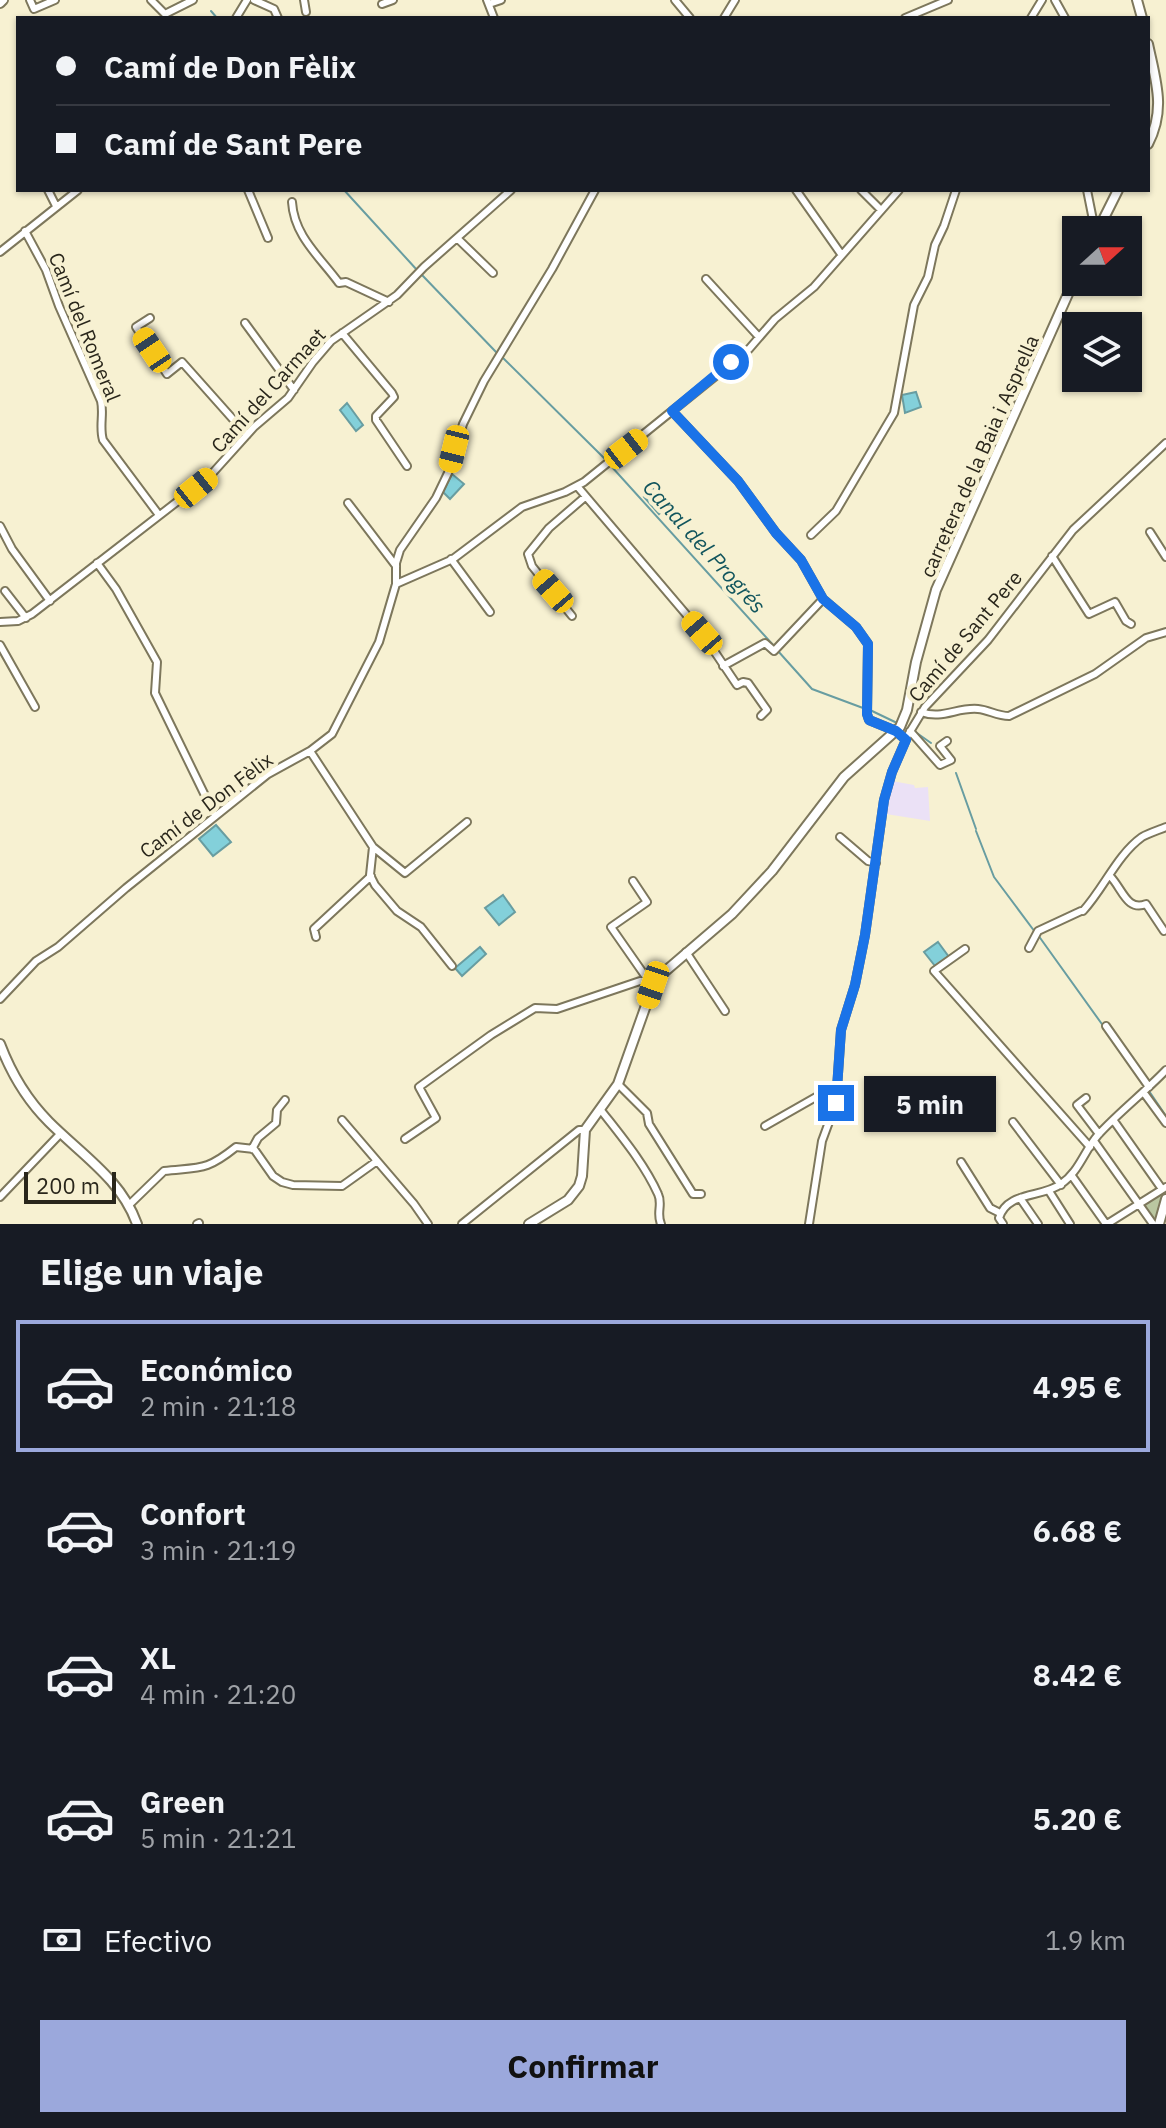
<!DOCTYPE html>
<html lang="es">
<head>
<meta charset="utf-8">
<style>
	body { margin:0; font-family:"IBM Plex Sans",sans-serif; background:#242831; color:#f1f3f6; height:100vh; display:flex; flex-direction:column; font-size:30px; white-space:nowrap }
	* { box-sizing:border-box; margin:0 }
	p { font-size:26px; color:#9ea1a6 }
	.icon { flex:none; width:44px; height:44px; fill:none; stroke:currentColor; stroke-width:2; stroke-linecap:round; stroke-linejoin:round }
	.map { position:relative; height:1224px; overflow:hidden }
	.sheet { display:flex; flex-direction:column; background:#171b24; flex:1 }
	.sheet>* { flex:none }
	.top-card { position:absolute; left:16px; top:16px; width:1134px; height:176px; border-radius:0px; box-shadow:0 2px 6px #0004; display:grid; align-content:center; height:176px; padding:0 40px; background:#171b24 }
	.needle { width:52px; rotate:69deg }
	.fabs { position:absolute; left:1062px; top:216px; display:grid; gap:16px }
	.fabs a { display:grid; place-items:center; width:80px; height:80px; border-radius:0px; background:#171b24; box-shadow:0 2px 6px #0004; font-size:40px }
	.scale { position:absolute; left:24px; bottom:20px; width:92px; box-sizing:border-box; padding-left:8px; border:4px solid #29261b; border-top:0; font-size:22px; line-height:28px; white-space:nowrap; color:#29261b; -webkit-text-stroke:6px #f7f1d2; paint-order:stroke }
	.end { position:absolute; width:36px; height:36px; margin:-18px; border:10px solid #1a73e8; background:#fff; box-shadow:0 0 0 4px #fff }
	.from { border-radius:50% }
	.bubble { position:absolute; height:56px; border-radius:0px; background:#171b24; box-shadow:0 2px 6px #0004; font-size:26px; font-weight:700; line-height:56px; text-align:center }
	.car { position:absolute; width:24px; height:48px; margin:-24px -12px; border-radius:10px; box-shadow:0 0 6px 2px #0007; background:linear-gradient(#f5c518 24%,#345 0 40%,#f5c518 0 76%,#345 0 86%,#f5c518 0) }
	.top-card b { display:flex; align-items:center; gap:28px; height:76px; font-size:30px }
	.top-card b+b { border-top:2px solid #363941 }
	.top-card i { width:20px; height:20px; background:#f1f3f6 }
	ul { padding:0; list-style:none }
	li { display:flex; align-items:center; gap:24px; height:132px; margin:0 16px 12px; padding:0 24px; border:4px solid transparent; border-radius:0px }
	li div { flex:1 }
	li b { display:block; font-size:30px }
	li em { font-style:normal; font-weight:700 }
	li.selected { border-color:#9ba8dc }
	li>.icon { width:72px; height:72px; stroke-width:1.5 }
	h2 { padding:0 40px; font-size:36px; line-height:96px }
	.pay { display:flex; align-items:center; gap:20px; height:88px; padding:0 40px; font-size:30px }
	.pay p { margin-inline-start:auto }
	.button { display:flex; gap:16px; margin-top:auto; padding:16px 40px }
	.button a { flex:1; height:92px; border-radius:0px; background:#9ba8dc; color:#111; font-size:32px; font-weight:700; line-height:92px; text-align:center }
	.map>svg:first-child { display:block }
</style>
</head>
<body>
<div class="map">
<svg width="1166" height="1224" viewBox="0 0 1166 1224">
	<rect width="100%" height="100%" fill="#f7f1d2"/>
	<path fill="#ebe1f6" d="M892 781 914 785 915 788 928 787 930 821 886 814Z"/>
	<path fill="#bac7a1" d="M1166 1190 1158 1218H1151L1143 1204Z"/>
	<path fill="#83d0da" stroke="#689da1" stroke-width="2" d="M916 392 921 407 905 413 902 395Z
		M347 403 363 425 356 431 340 410Z
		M452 474 464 484 450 499 443 492Z
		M654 489 668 506 659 514 644 497Z
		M216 825 231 842 213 856 199 839Z
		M503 895 515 912 499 925 485 908Z
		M938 942 949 957 935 966 924 952Z
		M480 947 486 954 462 976 455 968Z"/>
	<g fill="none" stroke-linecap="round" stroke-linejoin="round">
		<path stroke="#689da1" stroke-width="2" d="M211 11 217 18
			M344 190 417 270
			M422 275 496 352
			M501 356 607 461
			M611 466 774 646
			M778 651 812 689 863 708
			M870 710 895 722
			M914 731 931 743
			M956 773 976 829
			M976 831 994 877 1035 932
			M1038 935 1104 1027
			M1149 1091 1166 1116"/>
		<g stroke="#7d775c" stroke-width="10">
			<path id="minor" d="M30 0 34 9 55 0
				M151 0 165 14 193 0
				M254 0 274 9 278 18
				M304 0 306 12
				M487 0 494 18
				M675 0 690 18
				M1055 0 1065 18
				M382 4 393 0
				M489 4 501 0
				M236 18 247 0
				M724 18 735 0
				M905 18 948 0
				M1031 18 1042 0
				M48 190 56 206
				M248 190 268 238
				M796 190 841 254
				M861 190 881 210
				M1087 190 1095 230
				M292 202C294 236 320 257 339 283L346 282 389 302
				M25 231 46 270 59 306 101 401C104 414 99 427 103 440L159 515
				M457 238 493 273
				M0 252 78 190
				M706 279 759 337
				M150 318 136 327 167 374 182 362 247 435
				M245 323 294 390
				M342 333 392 393 394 397 376 416V420L407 466
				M672 411 738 481 776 533 801 560 823 599 856 627 868 644 867 714 869 720 896 731 906 740
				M577 486 702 633 737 685 743 682 748 683 767 710 761 716
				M348 503 396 566
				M0 526 12 549 50 601
				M1150 532 1166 557
				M811 535 836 511 894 413 914 305 928 277 935 245 944 226 956 190
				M1052 556 1089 614 1115 602 1126 621 1131 624
				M451 559 490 612
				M97 563 116 589 157 662 155 693 215 816
				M396 584V563L400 550 436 498 448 473 463 424 484 381 552 269 595 190
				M5 591 26 618
				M572 616 532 566 528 554 549 528 585 497
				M0 622 18 621 32 614 209 477 254 427 288 398 313 362 331 341 397 295 424 267 511 190
				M0 645 35 707
				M723 666 765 643 774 651 823 599
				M921 712C942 720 957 707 978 709 989 710 997 716 1009 716L1095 674 1146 638 1166 632
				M910 731 940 765 951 760 940 746 947 741
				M310 751 373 847 370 875 375 885 397 911 421 927 452 966
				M840 837 868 861 876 863
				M373 847 405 873 467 822
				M1110 876C1122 888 1127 912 1146 904L1164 931
				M633 881 647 902 611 927 648 980
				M1083 911C1104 888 1117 855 1142 837 1149 833 1159 830 1166 827
				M316 937 314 929 371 876
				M1029 948 1038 931 1081 911
				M965 949 934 971 1090 1147
				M686 952 725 1011
				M0 999 36 961 58 947 126 888 268 774 310 751 332 734 379 642 396 584 453 559 522 507 565 492 584 482 749 349 775 319 814 287 899 190
				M1106 1026 1149 1087
				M618 1084 647 1113 649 1124 693 1194H701
				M1144 1093 1166 1123
				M1086 1098 1077 1105 1099 1134
				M600 1109C621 1136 644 1163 658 1194 663 1204 656 1213 661 1224
				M342 1120 414 1204 428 1224
				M1114 1121 1162 1189
				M1013 1122 1061 1185
				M765 1126 837 1085
				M405 1139 436 1118 419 1087 491 1035 535 1008 557 1009 646 979 654 981
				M1094 1141 1153 1224
				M252 1149 258 1138 276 1123 277 1110 285 1100
				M961 1162 990 1208 1000 1213
				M1072 1176 1106 1224
				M1049 1191 1070 1224
				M0 1197 61 1133
				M1020 1198 1038 1224
				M129 1205 164 1171C201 1167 206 1171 236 1147L254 1149 273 1176 282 1182 293 1185 342 1186 377 1161
				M197 1224 199 1223
				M462 1224 579 1130H585
				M809 1224 822 1141 836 1103 841 1030 855 985 865 935 884 800 892 772 908 735 925 707 988 640 1073 530 1166 443
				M1003 1224 999 1218C1007 1191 1042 1198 1061 1184 1079 1172 1084 1151 1098 1135 1119 1112 1145 1092 1166 1070
				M1107 1224 1166 1187"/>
		</g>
		<g stroke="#7d775c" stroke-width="12">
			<path id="major" d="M1137 0 1142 18
				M0 3 3 0
				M1148 44C1156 82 1166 109 1148 144
				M1098 230 1118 190
				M0 1044C11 1073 27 1100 49 1122 82 1155 121 1179 137 1224
				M529 1224 568 1200 579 1186 582 1176 585 1130 618 1084 655 980 732 914 772 871 844 777 900 727 907 710 916 662 936 590 1076 276
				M1159 1224 1166 1199"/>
		</g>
		<use href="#minor" stroke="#fff" stroke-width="6"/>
		<use href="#major" stroke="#fff" stroke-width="8"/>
	</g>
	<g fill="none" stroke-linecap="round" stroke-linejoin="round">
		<path stroke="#1a73e8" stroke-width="10" d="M731 362 672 411 738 481 776 533 801 560 823 599 856 627 868 644 867 714 869 720 896 731 906 740 892 772 884 800 865 935 855 985 841 1030 836 1103"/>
	</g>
	<g text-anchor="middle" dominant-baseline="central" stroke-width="8" stroke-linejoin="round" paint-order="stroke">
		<g font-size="20" fill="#29261b" stroke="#f7f1d2">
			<text transform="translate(85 327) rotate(68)">Camí del Romeral</text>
			<text transform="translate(268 390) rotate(-48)">Camí del Carmaet</text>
			<text transform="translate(979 456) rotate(-66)">carretera de la Baia i Asprella</text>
			<text transform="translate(965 636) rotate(-50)">Camí de Sant Pere</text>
			<text transform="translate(206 805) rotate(-37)">Camí de Don Fèlix</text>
		</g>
		<g font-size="22" font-style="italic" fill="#12555d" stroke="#f7f1d2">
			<text transform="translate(705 546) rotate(48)">Canal del Progrés</text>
		</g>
	</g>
</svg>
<div class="fabs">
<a><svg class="needle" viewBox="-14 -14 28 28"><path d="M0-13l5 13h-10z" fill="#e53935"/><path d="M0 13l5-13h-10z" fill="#9ea1a6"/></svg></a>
<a><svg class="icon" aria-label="layers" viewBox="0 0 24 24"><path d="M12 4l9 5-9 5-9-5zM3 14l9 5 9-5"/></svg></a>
</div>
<div class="scale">200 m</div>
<i class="end from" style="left:731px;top:362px"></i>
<i class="end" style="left:836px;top:1103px"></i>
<div class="bubble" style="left:864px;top:1076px;width:132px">5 min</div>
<i class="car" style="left:152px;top:350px;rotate:326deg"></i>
<i class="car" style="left:454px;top:449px;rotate:194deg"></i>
<i class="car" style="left:626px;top:449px;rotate:52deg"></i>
<i class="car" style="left:196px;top:488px;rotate:51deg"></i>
<i class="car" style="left:553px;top:591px;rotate:319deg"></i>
<i class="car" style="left:702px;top:633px;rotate:319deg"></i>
<i class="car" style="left:653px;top:985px;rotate:199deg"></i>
<div class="top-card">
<b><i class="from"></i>Camí de Don Fèlix</b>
<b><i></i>Camí de Sant Pere</b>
</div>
</div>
<section class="sheet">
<h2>Elige un viaje</h2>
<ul>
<li class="selected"><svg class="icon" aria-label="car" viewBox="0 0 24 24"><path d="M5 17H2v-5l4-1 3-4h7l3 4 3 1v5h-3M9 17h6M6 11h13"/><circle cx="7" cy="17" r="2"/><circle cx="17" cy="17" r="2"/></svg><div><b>Económico</b><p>2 min · 21:18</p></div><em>4.95 €</em></li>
<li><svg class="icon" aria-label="car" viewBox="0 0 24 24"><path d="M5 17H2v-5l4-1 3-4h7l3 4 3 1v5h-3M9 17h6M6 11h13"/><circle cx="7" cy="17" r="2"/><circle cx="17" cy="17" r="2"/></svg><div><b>Confort</b><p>3 min · 21:19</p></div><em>6.68 €</em></li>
<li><svg class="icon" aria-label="car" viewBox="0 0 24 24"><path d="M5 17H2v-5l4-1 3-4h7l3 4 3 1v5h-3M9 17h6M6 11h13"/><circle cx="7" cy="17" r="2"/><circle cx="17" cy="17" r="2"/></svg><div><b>XL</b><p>4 min · 21:20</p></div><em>8.42 €</em></li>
<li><svg class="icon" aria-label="car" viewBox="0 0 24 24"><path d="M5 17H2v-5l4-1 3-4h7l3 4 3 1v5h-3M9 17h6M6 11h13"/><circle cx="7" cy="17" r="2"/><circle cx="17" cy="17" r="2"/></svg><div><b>Green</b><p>5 min · 21:21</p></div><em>5.20 €</em></li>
</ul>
<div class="pay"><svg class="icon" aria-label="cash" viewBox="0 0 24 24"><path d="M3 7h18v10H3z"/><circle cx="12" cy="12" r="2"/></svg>Efectivo<p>1.9 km</p></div>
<div class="button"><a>Confirmar</a></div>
</section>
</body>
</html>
